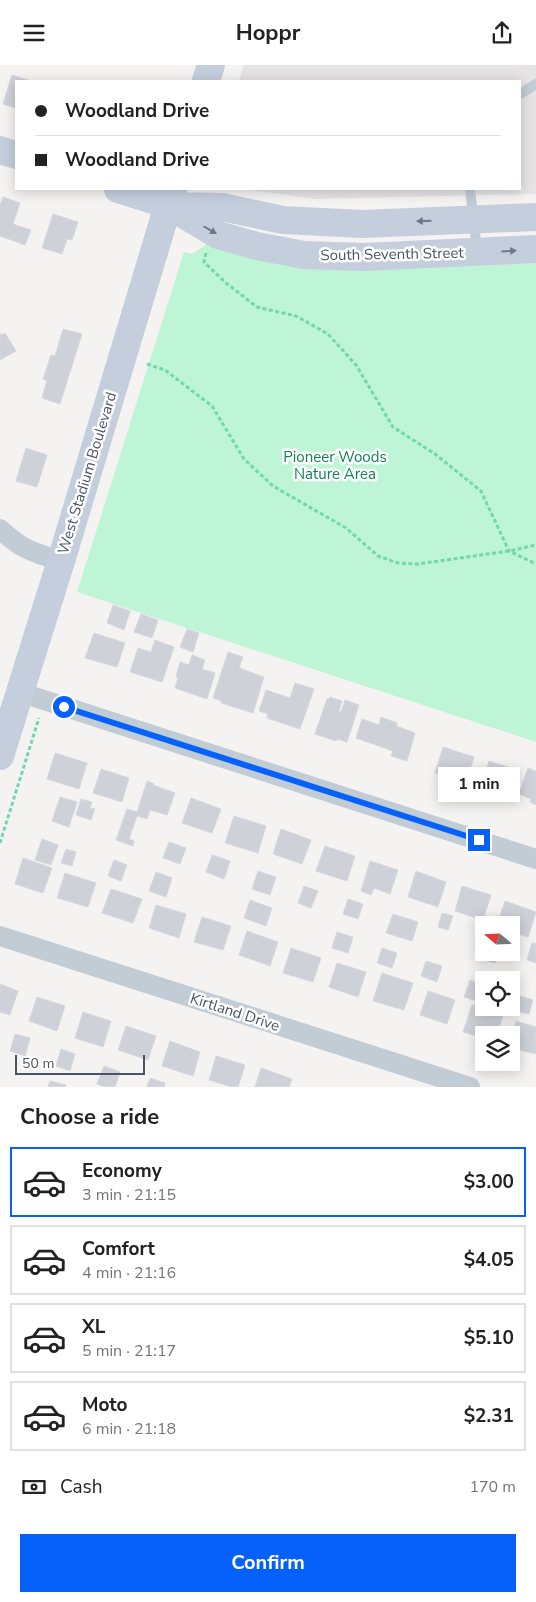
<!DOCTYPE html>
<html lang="en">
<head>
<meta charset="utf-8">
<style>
	body { margin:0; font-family:"Nunito Sans",sans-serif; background:#f2f2f2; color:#222; height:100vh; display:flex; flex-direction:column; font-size:19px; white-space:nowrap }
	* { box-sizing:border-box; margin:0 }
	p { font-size:16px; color:#767676 }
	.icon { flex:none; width:28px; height:28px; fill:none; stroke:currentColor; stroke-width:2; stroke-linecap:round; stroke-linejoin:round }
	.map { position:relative; height:1022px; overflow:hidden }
	.sheet { display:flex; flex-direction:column; background:#fff; flex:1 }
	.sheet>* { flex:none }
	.banner { position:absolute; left:15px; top:15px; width:506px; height:110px; border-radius:0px; box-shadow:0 2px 12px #0003; display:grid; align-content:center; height:110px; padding:0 20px; background:#fff }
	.needle { width:32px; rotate:289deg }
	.tools { position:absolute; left:475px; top:851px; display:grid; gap:10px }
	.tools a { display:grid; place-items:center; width:45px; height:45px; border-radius:0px; background:#fff; box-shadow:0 2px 12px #0003; font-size:25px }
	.scale { position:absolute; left:15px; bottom:12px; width:130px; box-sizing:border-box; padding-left:5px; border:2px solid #485463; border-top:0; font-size:14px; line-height:18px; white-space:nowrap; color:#485463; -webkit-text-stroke:4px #fff; paint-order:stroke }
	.end { position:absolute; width:22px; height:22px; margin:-11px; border:6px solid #0661fb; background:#fff; box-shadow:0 0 0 2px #fff }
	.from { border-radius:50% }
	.bubble { position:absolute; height:35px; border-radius:0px; background:#fff; box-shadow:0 2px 12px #0003; font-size:16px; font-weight:700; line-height:35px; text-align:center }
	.banner b { display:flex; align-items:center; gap:18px; height:48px; font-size:19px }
	.banner b+b { border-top:1px solid #e0e0e0 }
	.banner i { width:12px; height:12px; background:#222 }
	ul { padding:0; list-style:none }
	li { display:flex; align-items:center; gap:15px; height:70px; margin:0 10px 8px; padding:0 10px; border:2px solid #e0e0e0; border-radius:0px }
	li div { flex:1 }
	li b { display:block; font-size:19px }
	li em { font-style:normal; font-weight:700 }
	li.on { border-color:#0661fb }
	li>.icon { width:45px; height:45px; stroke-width:1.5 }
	h2 { padding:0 20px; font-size:22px; line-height:60px }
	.pay { display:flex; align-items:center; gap:12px; height:55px; padding:0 20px; font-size:19px }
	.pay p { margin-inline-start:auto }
	.action { display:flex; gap:10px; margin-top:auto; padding:10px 20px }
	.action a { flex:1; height:58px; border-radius:0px; background:#0661fb; color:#fff; font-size:20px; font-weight:700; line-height:58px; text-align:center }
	header { display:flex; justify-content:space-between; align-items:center; height:65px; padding:0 20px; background:#fff; font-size:22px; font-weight:700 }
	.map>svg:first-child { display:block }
</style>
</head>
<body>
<header><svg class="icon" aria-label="menu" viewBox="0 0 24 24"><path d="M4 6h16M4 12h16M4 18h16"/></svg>Hoppr<svg class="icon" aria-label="share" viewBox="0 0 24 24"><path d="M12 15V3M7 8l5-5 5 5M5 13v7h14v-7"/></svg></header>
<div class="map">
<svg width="536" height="1022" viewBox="0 0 536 1022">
	<rect width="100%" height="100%" fill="#f5f2f2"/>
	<path fill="#e6e3e4" d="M244 0H536V129L315 134 246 124H520V16H239Z"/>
	<path fill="#bef5d7" d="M207 179 536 196V677L77 527 184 187 192 189Z"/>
	<path fill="#ced1d8" stroke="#d6d8de" d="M12 10 31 16H16V43L3 39Z
		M3 132 20 138 13 159 31 165 25 180 0 171V140Z
		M53 149 78 157 72 175 67 174 62 189 42 183Z
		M63 264 82 269 60 339 42 333 47 315 43 314 51 290 55 291Z
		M0 268 1 270 5 268 16 286 0 295Z
		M26 383 47 390 37 422 16 416Z
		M113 540 130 546 124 565 107 558Z
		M141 549 158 555 152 573 134 567Z
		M187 564 199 568 193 587 180 582Z
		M94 568 125 578 117 602 85 593Z
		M155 575 174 582 162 617 130 607 138 583 151 587Z
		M228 587 243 592 239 603 264 612 253 648 221 638 222 636 213 633Z
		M192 590 205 595 202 604 215 608 207 634 175 623 178 613 176 612 180 597 189 600Z
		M295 618 314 624 300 664 267 653 268 649 259 646 266 625 290 633Z
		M330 632 342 636 339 646 341 647 345 635 359 640 347 677 337 674 336 676 315 669 327 634H329Z
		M381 652 397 658 396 661 415 668 407 696 391 691 393 686 356 673 362 654 379 660Z
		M443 682 474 692 466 717 435 708Z
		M55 688 87 698 79 724 47 714Z
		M489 696 520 706 512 731 481 721Z
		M528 703 536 706V740L530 737 531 734 519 729Z
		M101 704 129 713 122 737 93 728Z
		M147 716 154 719 153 720 175 728 167 750 150 745 147 754 137 751 129 774 134 776 133 781 116 775 127 744 137 747Z
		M60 732 77 737 69 762 52 756Z
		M191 733 221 744 212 768 182 758Z
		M81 734 92 737 90 743 95 744 91 755 76 750Z
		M234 751 266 761 258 788 225 778Z
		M281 764 311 775 302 799 273 789Z
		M42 774 58 780 51 800 35 795Z
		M169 777 186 783 180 799 163 793Z
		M325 781 355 791 347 816 316 806Z
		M66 784 76 787 72 801 61 798Z
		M212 790 230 796 224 814 206 807Z
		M23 793 52 803 43 828 15 819Z
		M114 795 127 800 121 816 108 811Z
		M370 796 398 805 390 829 374 823 371 830 361 826Z
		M258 806 276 812 270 830 252 824Z
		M416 806 446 817 438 842 408 832Z
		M156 807 172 813 166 832 149 826Z
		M65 808 96 818 88 842 57 833Z
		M304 821 318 826 311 843 298 838Z
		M462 821 491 830 483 855 455 846Z
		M111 824 142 834 133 858 102 848Z
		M348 834 363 839 358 854 343 849Z
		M250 835 272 843 266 861 244 853Z
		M505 836 536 847 528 872 511 867V860H497Z
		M156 840 186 849 179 873 149 863Z
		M442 848 453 851 448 865 438 862Z
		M393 849 418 857 412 876 386 868Z
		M202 852 231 861 223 885 194 877Z
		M247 866 278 877 270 901 239 890Z
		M337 867 353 872 348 888 332 883Z
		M483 874 484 888H499L495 898 477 893Z
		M532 878 536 879V898L527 895Z
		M291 883 321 893 313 917 283 908Z
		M382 883 397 888 392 903 377 898Z
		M426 896 442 901 437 917 421 911Z
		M337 898 366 907 358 932 329 922Z
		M382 908 413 918 404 945 373 936Z
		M470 915 482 920 477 936 464 932Z
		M0 919 18 926 10 950 0 947Z
		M428 926 455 935 447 959 420 950Z
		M517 930 533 935 529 949 513 945Z
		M37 932 65 941 57 966 29 956Z
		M472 940 503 950 497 970H484V973L463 967Z
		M83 947 111 956 103 982 75 973Z
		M516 956 536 962V989L511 983V971Z
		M126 961 156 971 148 995 118 985Z
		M15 969 30 973 25 991 10 986Z
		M170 976 200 987 193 1011 162 1001Z
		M61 984 75 989 70 1006 56 1001Z
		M216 991 245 1000 238 1022H232L209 1015Z
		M104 1001 120 1007 115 1022H105L97 1019Z
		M261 1003 292 1014 289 1022H255Z
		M150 1013 165 1018 164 1022H147Z
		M50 1016 66 1020 65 1022H48Z"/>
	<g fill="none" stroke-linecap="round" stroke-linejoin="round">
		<path stroke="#71d8ac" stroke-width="3" stroke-dasharray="4 2.5" stroke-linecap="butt" d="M206 188 204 197 226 218 257 242 296 251 328 269 356 300 393 362 435 389 481 426 509 486 536 499
			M147 299 165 305 212 341 244 394 273 421 346 463 378 491 398 498 418 499 509 486 536 480
			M0 778 39 653"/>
		<path stroke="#c2ccd5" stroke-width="10" d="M520 29 536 19
			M470 124 477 185"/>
		<path stroke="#c2ccd5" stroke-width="20" d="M0 464C21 484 34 488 61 496
			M19 627 536 794
			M0 871 470 1022"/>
		<path stroke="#c4cedd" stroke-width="28" d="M206 16 211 0
			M0 85 16 90
			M118 124 168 140 218 170 257 181 304 190 364 192 536 184
			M172 141 222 142 283 155 362 159 536 152
			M0 691 61 496 173 124"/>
	</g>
	<defs><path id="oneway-solid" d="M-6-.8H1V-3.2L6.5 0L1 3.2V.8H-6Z" transform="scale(1.25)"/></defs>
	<g fill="#6d7988">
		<use href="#oneway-solid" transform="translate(424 156) rotate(178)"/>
		<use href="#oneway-solid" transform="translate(210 165) rotate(30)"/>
		<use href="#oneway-solid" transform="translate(509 186) rotate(-4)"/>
	</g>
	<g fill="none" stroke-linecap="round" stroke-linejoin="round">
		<path stroke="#0661fb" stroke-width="6" d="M64 642 479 775"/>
	</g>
	<g text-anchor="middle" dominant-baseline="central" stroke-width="5" stroke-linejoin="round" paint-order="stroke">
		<g font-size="15" fill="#485463" stroke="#fff">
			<text transform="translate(392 189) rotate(-1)">South Seventh Street</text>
			<text transform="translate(87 408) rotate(-73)">West Stadium Boulevard</text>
			<text transform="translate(235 947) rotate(18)">Kirtland Drive</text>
		</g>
		<g font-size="15" fill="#0d8250" stroke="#fff">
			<text x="335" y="392">Pioneer Woods<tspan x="335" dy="17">Nature Area</tspan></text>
		</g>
	</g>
</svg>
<div class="tools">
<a><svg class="needle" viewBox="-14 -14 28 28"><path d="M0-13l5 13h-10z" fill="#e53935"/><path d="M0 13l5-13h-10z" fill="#767676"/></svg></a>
<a><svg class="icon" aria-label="locate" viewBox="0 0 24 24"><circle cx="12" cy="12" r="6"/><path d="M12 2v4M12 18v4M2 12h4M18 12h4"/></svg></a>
<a><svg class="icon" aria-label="layers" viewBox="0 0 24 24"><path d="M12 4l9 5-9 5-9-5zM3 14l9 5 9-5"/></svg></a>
</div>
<div class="scale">50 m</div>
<i class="end from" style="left:64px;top:642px"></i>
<i class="end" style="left:479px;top:775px"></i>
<div class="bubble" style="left:438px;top:702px;width:82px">1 min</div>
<div class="banner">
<b><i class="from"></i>Woodland Drive</b>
<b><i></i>Woodland Drive</b>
</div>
</div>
<section class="sheet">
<h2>Choose a ride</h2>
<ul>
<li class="on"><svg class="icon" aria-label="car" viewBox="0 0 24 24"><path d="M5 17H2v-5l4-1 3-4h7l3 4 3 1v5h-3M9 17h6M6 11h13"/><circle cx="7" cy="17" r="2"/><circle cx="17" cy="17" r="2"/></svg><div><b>Economy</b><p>3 min · 21:15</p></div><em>$3.00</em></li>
<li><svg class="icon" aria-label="car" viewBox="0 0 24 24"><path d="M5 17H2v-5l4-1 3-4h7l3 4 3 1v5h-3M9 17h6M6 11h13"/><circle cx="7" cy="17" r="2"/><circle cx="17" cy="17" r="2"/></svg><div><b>Comfort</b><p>4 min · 21:16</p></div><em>$4.05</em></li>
<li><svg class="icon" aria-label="car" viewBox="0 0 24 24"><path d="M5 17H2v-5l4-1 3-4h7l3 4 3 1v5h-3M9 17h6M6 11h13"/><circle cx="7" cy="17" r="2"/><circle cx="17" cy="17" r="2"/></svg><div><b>XL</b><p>5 min · 21:17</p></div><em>$5.10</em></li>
<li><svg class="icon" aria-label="car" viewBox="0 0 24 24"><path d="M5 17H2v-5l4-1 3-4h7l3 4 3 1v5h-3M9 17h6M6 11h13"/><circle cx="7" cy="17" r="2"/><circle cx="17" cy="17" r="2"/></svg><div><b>Moto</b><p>6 min · 21:18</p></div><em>$2.31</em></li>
</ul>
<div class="pay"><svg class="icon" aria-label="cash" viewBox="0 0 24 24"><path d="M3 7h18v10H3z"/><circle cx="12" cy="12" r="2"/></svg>Cash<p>170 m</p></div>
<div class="action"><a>Confirm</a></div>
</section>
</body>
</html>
